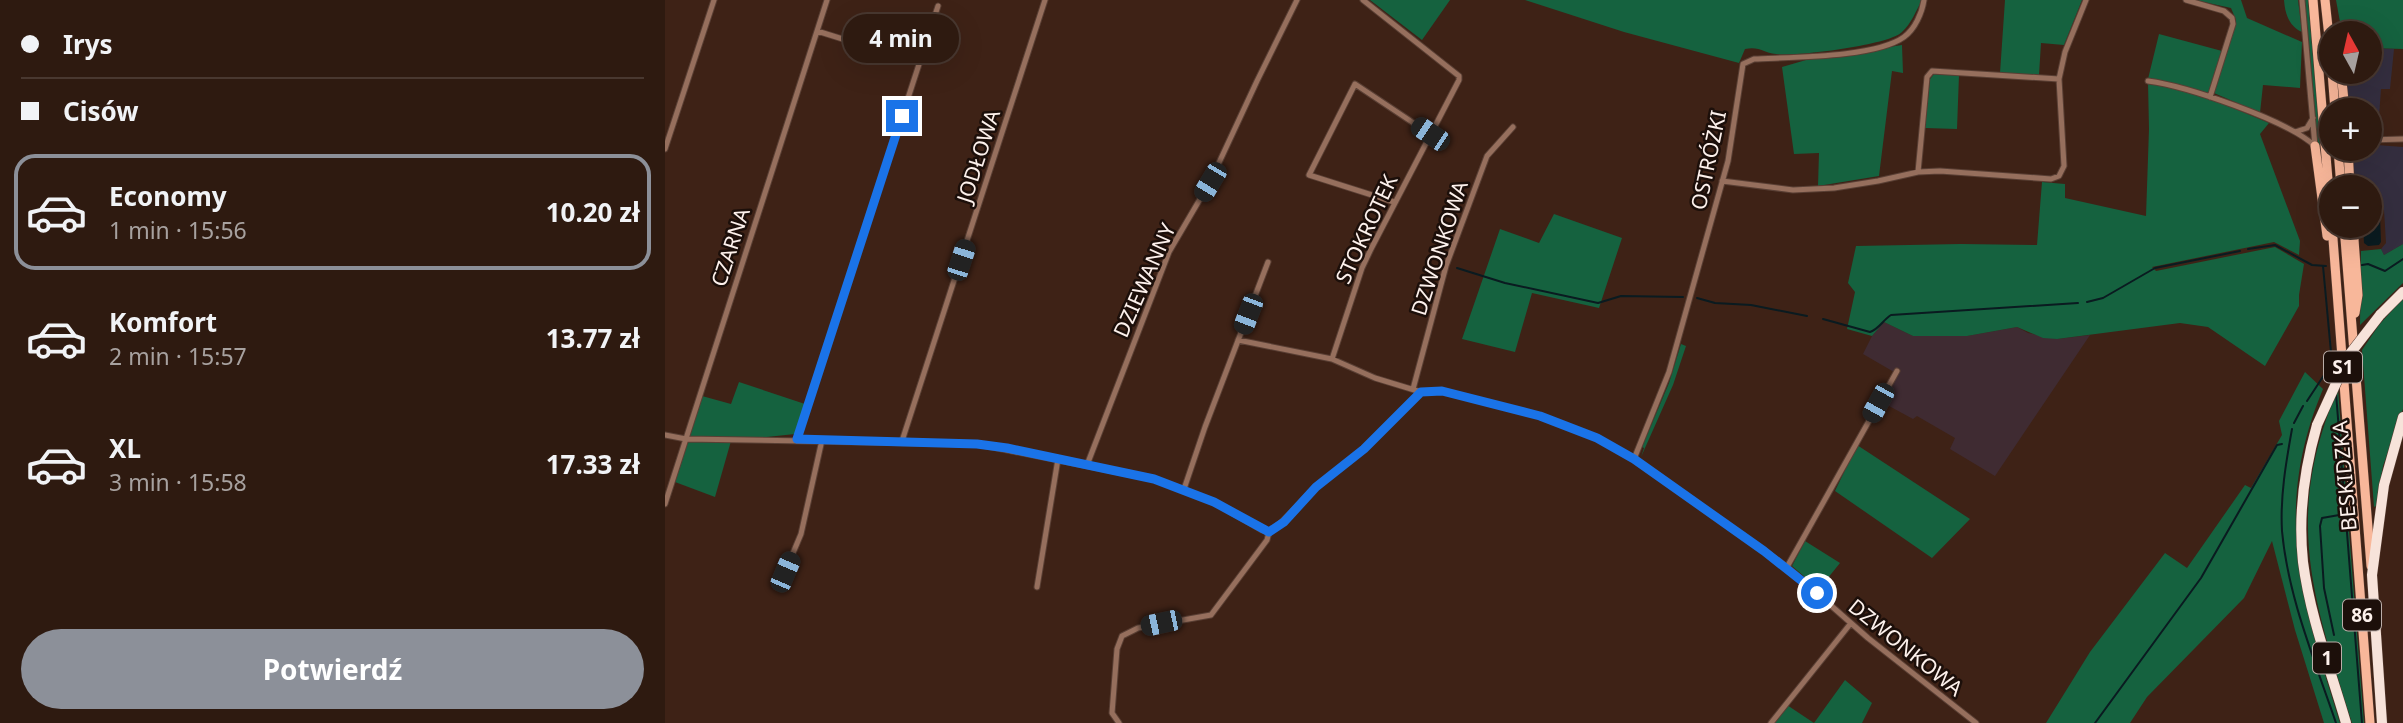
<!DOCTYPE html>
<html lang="pl">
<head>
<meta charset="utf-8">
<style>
	body { margin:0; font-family:"Noto Sans",sans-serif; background:#362319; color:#f1f3f6; height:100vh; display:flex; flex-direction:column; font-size:26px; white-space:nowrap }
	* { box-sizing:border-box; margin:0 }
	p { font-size:23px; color:#a7a19f }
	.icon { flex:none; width:38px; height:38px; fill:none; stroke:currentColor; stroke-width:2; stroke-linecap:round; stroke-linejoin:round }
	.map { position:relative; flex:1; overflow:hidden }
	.panel { display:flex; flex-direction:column; background:#2e1a10; width:665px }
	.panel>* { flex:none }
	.banner { display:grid; align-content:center; height:154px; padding:0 21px; background:#2e1a10 }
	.needle { width:46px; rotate:352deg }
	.controls { position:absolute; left:1654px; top:21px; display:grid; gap:14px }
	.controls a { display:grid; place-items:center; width:63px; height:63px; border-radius:50%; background:#2e1a10; box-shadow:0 7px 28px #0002,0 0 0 2px #493830; font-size:35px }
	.end { position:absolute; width:32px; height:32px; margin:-16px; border:9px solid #1a73e8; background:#fff; box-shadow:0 0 0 4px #fff }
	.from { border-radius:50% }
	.bubble { position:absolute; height:49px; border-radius:24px; background:#2e1a10; box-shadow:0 7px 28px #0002,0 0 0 2px #493830; font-size:23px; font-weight:700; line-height:49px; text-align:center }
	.car { position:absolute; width:21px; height:42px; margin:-21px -10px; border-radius:9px; box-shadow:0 0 5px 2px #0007; background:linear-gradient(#222 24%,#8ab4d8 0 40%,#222 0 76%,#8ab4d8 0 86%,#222 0) }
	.banner b { display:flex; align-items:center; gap:24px; height:66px; font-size:26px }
	.banner b+b { border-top:2px solid #493830 }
	.banner i { width:18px; height:18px; background:#f1f3f6 }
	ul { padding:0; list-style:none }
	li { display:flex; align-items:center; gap:21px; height:116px; margin:0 14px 10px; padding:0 7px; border:4px solid transparent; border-radius:21px }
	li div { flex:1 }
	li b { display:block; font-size:26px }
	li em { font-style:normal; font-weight:700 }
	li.active { border-color:#8c9099 }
	li>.icon { width:63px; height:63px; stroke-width:1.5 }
	.action { display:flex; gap:14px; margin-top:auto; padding:14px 21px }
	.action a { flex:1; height:80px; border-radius:42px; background:#8c9099; color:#fff; font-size:28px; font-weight:700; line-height:80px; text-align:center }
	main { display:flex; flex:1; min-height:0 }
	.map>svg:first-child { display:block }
</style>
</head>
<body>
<main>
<section class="panel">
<div class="banner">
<b><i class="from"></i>Irys</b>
<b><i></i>Cisów</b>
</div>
<ul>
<li class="active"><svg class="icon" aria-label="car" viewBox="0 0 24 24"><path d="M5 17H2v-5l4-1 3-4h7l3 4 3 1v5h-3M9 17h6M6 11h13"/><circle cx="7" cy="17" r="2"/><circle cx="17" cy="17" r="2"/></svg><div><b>Economy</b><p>1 min · 15:56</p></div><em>10.20 zł</em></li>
<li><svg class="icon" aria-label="car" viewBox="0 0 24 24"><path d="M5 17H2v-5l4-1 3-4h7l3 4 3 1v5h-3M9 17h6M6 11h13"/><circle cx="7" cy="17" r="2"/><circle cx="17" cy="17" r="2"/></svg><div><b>Komfort</b><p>2 min · 15:57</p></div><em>13.77 zł</em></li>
<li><svg class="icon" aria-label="car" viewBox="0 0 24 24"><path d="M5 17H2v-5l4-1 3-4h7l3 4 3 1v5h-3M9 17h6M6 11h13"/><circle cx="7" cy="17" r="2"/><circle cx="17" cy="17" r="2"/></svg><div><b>XL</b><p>3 min · 15:58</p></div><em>17.33 zł</em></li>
</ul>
<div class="action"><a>Potwierdź</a></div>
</section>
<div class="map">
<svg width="1738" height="723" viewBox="0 0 1738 723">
	<rect width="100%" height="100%" fill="#3e2216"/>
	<path fill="#342e3f" d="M1705 48 1729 49 1725 89H1716L1712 145 1738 147V244L1719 255 1716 249 1721 243 1719 210 1705 201 1704 187H1691L1689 170 1687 149H1704V110H1684L1681 72H1704Z"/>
	<path fill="#3f2b32" d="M1219 322 1248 336H1302L1352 327 1363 333 1392 339 1425 335 1330 476 1285 449 1290 438 1252 416 1248 419 1213 400 1229 372 1198 354 1207 336Z"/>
	<path fill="#15623f" d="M705 0H785L757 40Z
		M860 0H1257C1251 11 1246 24 1237 32 1225 45 1130 57 1111 54 1098 53 1095 46 1080 49L1074 63 959 32Z
		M1340 0H1417L1399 45 1376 43 1374 75 1335 73Z
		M1530 0H1576L1582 18 1637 42 1635 88 1598 85 1595 113 1549 93 1571 20 1566 8Z
		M1619 0H1633L1637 32C1624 26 1620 14 1619 0Z
		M1639 0H1643L1659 180 1654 162Z
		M1671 0H1738V49L1705 48 1704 33H1677Z
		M1494 34 1557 51 1543 95 1483 79Z
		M1237 45 1238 73 1227 71 1214 176 1153 186 1154 153 1129 154 1117 67 1141 60Z
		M1269 74 1294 75 1292 129 1260 128 1265 79Z
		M1483 82 1544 98 1604 123 1595 134 1635 241 1634 255 1609 242 1487 267 1491 271 1610 247 1639 264 1634 295V306L1600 366 1543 327 1515 323 1392 339 1378 338 1352 327 1302 336H1248L1219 322 1207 336 1182 329 1190 292 1183 283 1191 246 1296 244 1372 245 1377 182 1400 184V198L1481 216 1484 129Z
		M889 214 957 238 934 308 867 293 850 352 797 339 835 229 874 243Z
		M1738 244V283L1695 325 1696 251 1716 249 1719 255Z
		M1738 298V409L1718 466 1711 506 1709 507 1697 350 1714 325Z
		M1016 344 1021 346 1008 385 976 457 979 448 977 447 1004 383Z
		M1640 372 1658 389C1606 513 1638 603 1675 723H1659L1630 630 1607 541 1579 598 1482 697 1465 723H1381L1425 652 1500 553 1522 568 1580 485 1586 488 1617 435 1614 421Z
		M74 382 140 404 130 434 66 441 50 497 10 482 37 396 66 404Z
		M1673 389 1699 723H1687C1648 598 1618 517 1673 389Z
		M1192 445 1305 519 1267 558 1170 491Z
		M1140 541 1175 563 1154 589 1127 566Z
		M1180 680 1207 703 1197 723H1109L1122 705 1149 723Z"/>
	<path fill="#0a1b20" d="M1705 211H1710L1715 215 1716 242 1714 245 1703 246 1699 243 1698 226H1704Z"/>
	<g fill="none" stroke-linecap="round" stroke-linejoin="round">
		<path stroke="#0a1b20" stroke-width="2" d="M1583 249 1610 245 1647 265 1661 266
			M1697 265 1703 264 1720 271 1738 259
			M792 268 840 283 933 303 956 296 1018 297
			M1032 298 1050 303 1086 305 1142 316
			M1422 302 1438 298 1490 268 1575 251
			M1158 319 1205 332C1214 329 1218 320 1226 315L1413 303
			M1667 363 1669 377
			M1671 393 1697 723
			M1642 401 1667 363 1658 266
			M1629 423 1638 406
			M1627 429C1621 462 1615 497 1617 531 1623 597 1650 661 1671 723
			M1669 635 1659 588 1655 526 1657 518 1680 514
			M1430 723 1536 578 1612 445 1617 444"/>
		<g stroke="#593f34" stroke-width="7">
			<path id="street" d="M1521 0 1559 11 1567 18 1568 24 1545 97
				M1637 0 1650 146
				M152 31 213 50 255 60
				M1483 81C1521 86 1622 120 1650 146
				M1630 132 1642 128 1648 118
				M1704 140 1738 139
				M0 149 49 0
				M1253 172 1262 77 1267 71 1394 79
				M1057 181 1128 190 1169 188 1213 181 1253 172 1275 171 1386 179 1394 176 1399 166 1394 79 1400 52 1421 0
				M729 202 644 175 690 84 765 134
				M573 340 667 359 710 378 756 392 777 391 875 416 932 438 969 459 1122 567 1203 638 1311 723
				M667 359 697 268 706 249 794 80V76L698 0
				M748 389 781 266 822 156 848 127
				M0 435 21 439 312 444 489 479 549 502 597 530 604 532 611 528 651 487 699 449 756 392
				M132 439 273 6
				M237 441 380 0
				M969 459 1004 372 1063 161 1078 64 1089 59C1125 57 1210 58 1239 37 1250 29 1257 13 1259 0
				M422 465 504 252 545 182 592 81 632 0
				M519 489 540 427 603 262
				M0 504 162 0
				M1122 567 1232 371
				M120 572 136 534 157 440
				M372 587 393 459
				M454 723 447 713 452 649 457 636 473 628 546 615 602 540 604 532
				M1106 723 1186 623"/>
		</g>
		<g stroke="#593f34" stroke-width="10">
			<path id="primary" d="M1648 0 1666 216
				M1660 0 1666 55
				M1667 72 1670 110
				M1676 72 1680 110
				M1650 146 1662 236
				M1673 149 1676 187
				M1683 149 1685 187
				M1667 226 1705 723
				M1679 226 1706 566
				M1688 226 1693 295 1690 313"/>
		</g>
		<g stroke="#593f34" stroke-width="11">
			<path id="highway" d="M1715 315 1738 292
				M1652 425C1639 470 1633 516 1638 562 1645 617 1666 671 1681 723
				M1717 723 1707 575 1719 485 1738 417"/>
		</g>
		<use href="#street" stroke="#966f5d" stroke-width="5"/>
		<use href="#primary" stroke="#f8b79a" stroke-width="9"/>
		<use href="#highway" stroke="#f7e3da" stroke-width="10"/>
		<g stroke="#593f34" stroke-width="11" stroke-linecap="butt">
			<path id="highway-bridge" d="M1652 425 1684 355 1715 315"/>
		</g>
		<use href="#highway-bridge" stroke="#f7e3da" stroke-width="10"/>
	</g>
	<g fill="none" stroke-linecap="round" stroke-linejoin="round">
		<path stroke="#1a73e8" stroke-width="9" d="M237 116 132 439 312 444 342 448 489 479 549 502 604 532 619 522 651 487 699 449 756 392 777 391 875 416 932 438 969 459 1099 551 1152 593"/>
	</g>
	<g text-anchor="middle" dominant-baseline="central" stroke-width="5" stroke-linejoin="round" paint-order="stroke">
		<g fill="#1c0f0a" stroke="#baada8" stroke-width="2">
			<rect x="1659" y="351.5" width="38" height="31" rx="5"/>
			<rect x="1678" y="599.5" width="38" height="31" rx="5"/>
			<rect x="1648" y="642.5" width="28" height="31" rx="5"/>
		</g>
		<g font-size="19" font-weight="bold" fill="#fdf1ec">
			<text x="1678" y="367">S1</text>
			<text x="1697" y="615">86</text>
			<text x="1662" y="658">1</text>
		</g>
		<g font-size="21" fill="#fdf1ec" stroke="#1c0f0a">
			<text transform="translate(313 156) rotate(-72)">JODŁOWA</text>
			<text transform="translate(1043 160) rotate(-78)">OSTRÓŻKI</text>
			<text transform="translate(701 229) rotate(-65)">STOKROTEK</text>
			<text transform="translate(65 247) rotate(-72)">CZARNA</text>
			<text transform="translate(774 248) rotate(-72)">DZWONKOWA</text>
			<text transform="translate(479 280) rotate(-66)">DZIEWANNY</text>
			<text transform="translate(1679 476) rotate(-95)">BESKIDZKA</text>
			<text transform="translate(1241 647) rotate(39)">DZWONKOWA</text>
		</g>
	</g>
</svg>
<div class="controls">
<a><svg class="needle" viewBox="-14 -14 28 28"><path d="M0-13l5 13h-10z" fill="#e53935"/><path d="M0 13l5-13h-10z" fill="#a7a19f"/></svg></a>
<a>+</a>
<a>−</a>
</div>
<i class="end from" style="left:1152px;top:593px"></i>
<i class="end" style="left:237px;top:116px"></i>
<div class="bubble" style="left:178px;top:14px;width:116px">4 min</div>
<i class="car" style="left:765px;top:134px;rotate:304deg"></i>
<i class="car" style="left:545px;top:182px;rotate:211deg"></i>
<i class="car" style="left:296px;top:260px;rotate:18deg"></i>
<i class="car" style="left:583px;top:314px;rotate:201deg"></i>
<i class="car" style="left:1213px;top:403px;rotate:209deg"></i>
<i class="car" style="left:120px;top:572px;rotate:23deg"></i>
<i class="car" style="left:496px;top:623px;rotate:258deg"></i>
</div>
</main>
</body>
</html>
